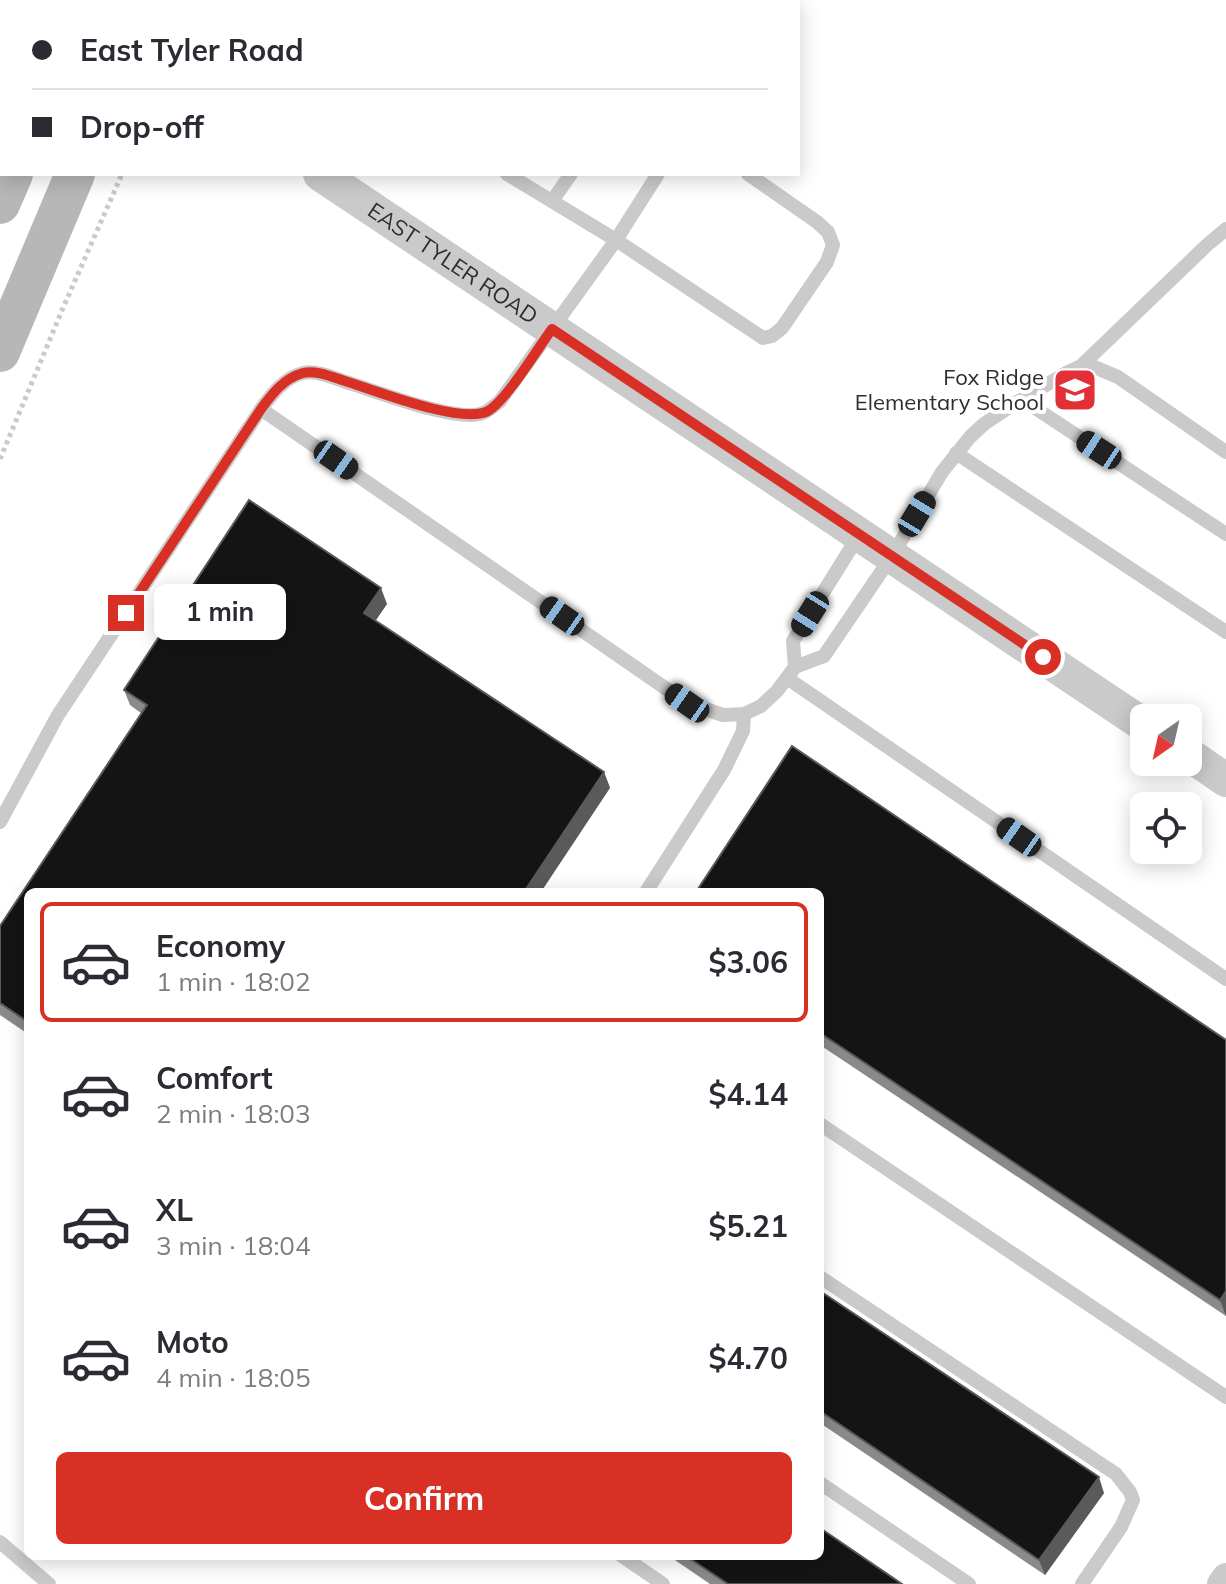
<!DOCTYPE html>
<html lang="en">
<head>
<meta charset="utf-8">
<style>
	body { margin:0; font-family:Mulish,sans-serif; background:#f2f2f3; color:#2b2b33; height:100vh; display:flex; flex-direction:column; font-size:30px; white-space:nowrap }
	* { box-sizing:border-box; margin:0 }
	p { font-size:26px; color:#7c7c81 }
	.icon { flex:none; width:44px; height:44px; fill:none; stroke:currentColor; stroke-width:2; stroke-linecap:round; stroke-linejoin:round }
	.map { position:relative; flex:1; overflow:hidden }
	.side { position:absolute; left:24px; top:888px; width:800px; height:672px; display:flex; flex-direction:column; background:#fff; border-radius:12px; box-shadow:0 4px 20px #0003 }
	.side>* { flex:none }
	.hud { position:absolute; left:0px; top:0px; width:800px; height:176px; box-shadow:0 4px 20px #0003; display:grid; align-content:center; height:176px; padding:0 32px; background:#fff }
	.needle { width:52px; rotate:214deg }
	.controls { position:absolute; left:1130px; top:704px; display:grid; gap:16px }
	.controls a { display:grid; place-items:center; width:72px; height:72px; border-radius:12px; background:#fff; box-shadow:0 4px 20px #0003; font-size:40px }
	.end { position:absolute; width:36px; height:36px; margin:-18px; border:10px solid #d93025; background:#fff; box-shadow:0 0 0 4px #fff }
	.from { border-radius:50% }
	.bubble { position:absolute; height:56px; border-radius:12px; background:#fff; box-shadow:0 4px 20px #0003; font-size:26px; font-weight:700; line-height:56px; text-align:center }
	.car { position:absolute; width:24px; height:48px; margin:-24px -12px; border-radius:10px; box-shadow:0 0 6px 2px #0007; background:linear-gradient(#222 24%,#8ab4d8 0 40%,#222 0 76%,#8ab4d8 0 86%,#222 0) }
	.hud b { display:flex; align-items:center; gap:28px; height:76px; font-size:30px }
	.hud b+b { border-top:2px solid #e1e1e2 }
	.hud i { width:20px; height:20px; background:#2b2b33 }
	ul { padding:14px 0 0; list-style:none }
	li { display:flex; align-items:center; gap:24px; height:120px; margin:0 16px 12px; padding:0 16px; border:4px solid transparent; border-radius:12px }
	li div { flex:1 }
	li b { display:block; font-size:30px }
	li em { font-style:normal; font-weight:700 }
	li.current { border-color:#d93025 }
	li>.icon { width:72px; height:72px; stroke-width:1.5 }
	.button { display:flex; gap:16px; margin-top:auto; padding:16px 32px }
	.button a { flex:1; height:92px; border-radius:12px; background:#d93025; color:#fff; font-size:32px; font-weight:700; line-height:92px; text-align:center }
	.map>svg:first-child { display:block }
</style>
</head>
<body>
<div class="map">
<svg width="1226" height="1584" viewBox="0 0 1226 1584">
	<rect width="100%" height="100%" fill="#fff"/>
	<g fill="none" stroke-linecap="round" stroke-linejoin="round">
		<path stroke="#cacaca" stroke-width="5" stroke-dasharray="4 4" stroke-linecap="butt" d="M196 2 197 0
			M0 459 63 308 122 174"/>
		<path stroke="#cacaca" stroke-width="14" d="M493 0 496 2
			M348 2 349 0
			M658 174 616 240 763 338 772 336 782 328 827 262 833 245 828 232 817 222 748 174
			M552 201 571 174
			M1081 366 1207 245 1226 229
			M1023 400 1226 534
			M261 409 687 703 723 715 744 714 761 706 777 691 795 667 824 656 892 556 942 472 970 437 984 424 1014 404 1068 372 1081 366H1092L1118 377 1226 452
			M956 453 1226 632
			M795 667 793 641 859 535
			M787 678 1226 979
			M0 822 58 715 261 409C272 394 285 377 303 373 317 370 334 378 346 382 376 391 452 421 480 414 488 412 494 406 500 401L616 240 507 174
			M646 892 724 770 743 731 744 714
			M820 1124 1226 1397
			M820 1277 1116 1474 1130 1492 1133 1500 1121 1527 1082 1584
			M820 1483 969 1584
			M0 1542 49 1584
			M622 1556 663 1584"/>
		<path stroke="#cacaca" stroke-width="28" d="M1221 1584 1226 1577"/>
		<g stroke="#cacaca" stroke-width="34">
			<path id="s1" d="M320 174 1144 725"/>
			<path d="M1188 754 1226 780"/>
		</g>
		<path stroke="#b7b7b7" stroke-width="40" d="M85 2 86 0
			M148 2 149 0
			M0 204 13 174
			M0 352 75 174"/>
	</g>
	<path fill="#8a8a8a" d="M387 604 375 620 604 772 610 788 28 892V1034L0 1015V926L141 713 130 705 124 690Z
		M820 892 1226 1040V1316L820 1045Z
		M820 1291 1104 1493 1045 1575 820 1423Z
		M669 1556H820L902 1584H710Z"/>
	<path fill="#5a5a5a" d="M381 588 387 604 370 629 364 613Z
		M604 772 610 788 541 892H524Z
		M1226 1291V1316L1220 1300Z
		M1099 1477 1104 1493 1045 1575 1039 1560Z"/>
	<path fill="#141414" stroke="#5a5a5a" stroke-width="2" d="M369 0H395L398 2H368Z
		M452 0H469L472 2H451Z
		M249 500 381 588 364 613 604 772 524 892H28V1022L0 1003V926L147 705 124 690Z
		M792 746 1226 1040V1291L1220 1300 820 1033V892H696Z
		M820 1291 1099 1477 1039 1560 820 1411Z
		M820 1528 902 1584H728L686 1556H820Z"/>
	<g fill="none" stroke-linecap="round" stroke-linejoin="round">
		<path stroke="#d93025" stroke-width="10" d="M126 613 261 409C272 394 284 378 303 373 316 370 332 377 345 381 374 390 462 425 488 411 506 401 538 348 552 329L1043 657"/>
	</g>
	<defs>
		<g id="school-square" transform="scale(2.3)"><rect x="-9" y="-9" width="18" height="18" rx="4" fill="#e23037" stroke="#fff"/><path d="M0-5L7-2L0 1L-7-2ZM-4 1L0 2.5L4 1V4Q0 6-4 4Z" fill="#fff"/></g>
	</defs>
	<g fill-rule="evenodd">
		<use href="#school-square" x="1075" y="390"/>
	</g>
	<g text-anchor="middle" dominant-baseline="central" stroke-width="8" stroke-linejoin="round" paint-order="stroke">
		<g font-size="22" fill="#2d2d2d" stroke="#fff">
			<text stroke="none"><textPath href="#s1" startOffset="160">EAST TYLER ROAD</textPath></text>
		</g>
		<g font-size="22" fill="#2d2d2d" stroke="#fff" text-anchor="end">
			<text x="1044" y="377">Fox Ridge<tspan x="1044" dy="25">Elementary School</tspan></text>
		</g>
	</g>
</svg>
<div class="controls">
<a><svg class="needle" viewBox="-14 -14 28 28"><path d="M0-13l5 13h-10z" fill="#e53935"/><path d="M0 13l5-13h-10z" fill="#7c7c81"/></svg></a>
<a><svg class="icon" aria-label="locate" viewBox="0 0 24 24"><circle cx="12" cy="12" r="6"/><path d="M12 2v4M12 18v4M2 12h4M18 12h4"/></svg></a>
</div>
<i class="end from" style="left:1043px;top:657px"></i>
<i class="end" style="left:126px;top:613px"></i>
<div class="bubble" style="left:154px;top:584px;width:132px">1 min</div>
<i class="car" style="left:1099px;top:450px;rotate:303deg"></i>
<i class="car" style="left:336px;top:460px;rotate:125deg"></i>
<i class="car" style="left:917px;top:514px;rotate:31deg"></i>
<i class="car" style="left:810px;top:614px;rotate:212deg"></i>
<i class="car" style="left:562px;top:616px;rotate:305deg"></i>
<i class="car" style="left:687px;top:703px;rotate:305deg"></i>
<i class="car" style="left:1019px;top:837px;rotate:305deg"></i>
<div class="hud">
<b><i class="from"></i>East Tyler Road</b>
<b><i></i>Drop-off</b>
</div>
<section class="side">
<ul>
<li class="current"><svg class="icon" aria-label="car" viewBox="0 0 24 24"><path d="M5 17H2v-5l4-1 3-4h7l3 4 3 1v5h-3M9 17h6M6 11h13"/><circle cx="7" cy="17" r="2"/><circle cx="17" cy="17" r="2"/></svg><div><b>Economy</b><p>1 min · 18:02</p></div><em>$3.06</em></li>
<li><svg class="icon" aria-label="car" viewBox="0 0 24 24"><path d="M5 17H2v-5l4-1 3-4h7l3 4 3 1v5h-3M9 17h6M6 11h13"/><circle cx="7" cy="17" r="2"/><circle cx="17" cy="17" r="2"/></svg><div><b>Comfort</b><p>2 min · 18:03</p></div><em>$4.14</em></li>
<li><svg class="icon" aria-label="car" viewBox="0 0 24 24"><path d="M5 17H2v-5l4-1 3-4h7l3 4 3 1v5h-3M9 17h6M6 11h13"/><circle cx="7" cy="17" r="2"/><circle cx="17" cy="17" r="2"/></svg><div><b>XL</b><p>3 min · 18:04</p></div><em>$5.21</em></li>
<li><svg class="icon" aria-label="car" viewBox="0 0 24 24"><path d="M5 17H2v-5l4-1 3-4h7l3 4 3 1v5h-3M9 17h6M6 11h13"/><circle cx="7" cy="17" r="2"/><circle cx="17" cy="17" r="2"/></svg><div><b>Moto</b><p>4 min · 18:05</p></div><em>$4.70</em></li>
</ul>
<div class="button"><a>Confirm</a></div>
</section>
</div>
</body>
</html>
